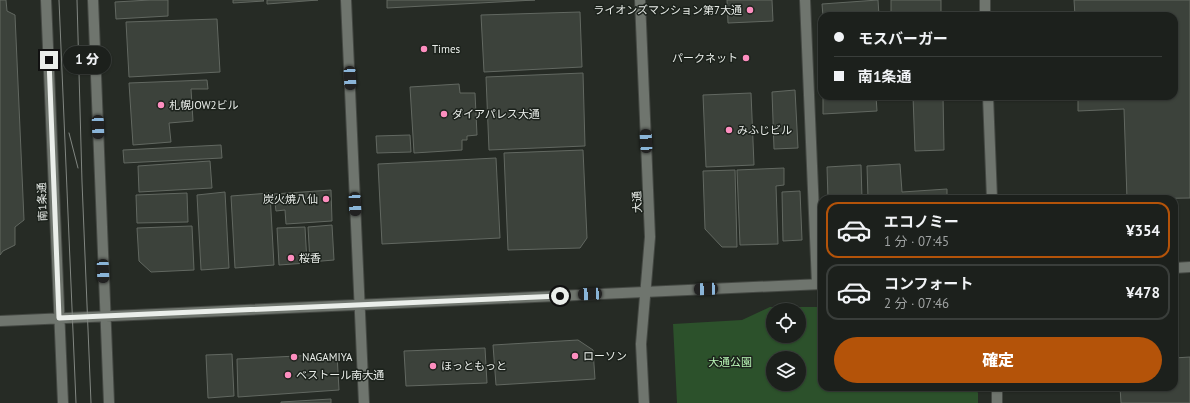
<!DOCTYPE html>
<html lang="ja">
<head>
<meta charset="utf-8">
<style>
	body { margin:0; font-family:"PT Sans","Noto Sans JP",sans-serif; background:#252825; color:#f1f3f6; height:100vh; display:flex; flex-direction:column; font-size:15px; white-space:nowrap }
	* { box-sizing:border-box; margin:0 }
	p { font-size:13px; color:#a0a3a3 }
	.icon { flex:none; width:22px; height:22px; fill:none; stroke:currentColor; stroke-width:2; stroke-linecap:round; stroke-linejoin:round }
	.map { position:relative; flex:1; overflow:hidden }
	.panel { position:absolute; left:818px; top:195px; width:360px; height:196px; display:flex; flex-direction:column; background:#1c201c; border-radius:12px; box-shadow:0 1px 3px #0004,0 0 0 1px #3a3e3b }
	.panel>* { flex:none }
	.banner { position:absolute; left:818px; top:12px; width:360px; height:88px; border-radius:12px; box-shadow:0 1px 3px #0004,0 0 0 1px #3a3e3b; display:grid; align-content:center; height:88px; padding:0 16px; background:#1c201c }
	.controls { position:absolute; left:766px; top:303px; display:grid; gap:8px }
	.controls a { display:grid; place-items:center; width:40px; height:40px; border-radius:50%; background:#1c201c; box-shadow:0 1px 3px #0004,0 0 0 1px #3a3e3b; font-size:20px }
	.end { position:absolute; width:18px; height:18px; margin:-9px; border:5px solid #eaeeea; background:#111; box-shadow:0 0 0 2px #111 }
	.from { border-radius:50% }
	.bubble { position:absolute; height:28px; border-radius:14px; background:#1c201c; box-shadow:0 1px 3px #0004,0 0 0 1px #3a3e3b; font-size:13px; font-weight:800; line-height:28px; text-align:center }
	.car { position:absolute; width:12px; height:24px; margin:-12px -6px; border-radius:5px; box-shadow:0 0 3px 1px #0007; background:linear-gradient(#222 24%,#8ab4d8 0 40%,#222 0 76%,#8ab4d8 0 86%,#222 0) }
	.banner b { display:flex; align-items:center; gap:14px; height:38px; font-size:15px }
	.banner b+b { border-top:1px solid #3a3e3b }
	.banner i { width:10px; height:10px; background:#f1f3f6 }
	ul { padding:7px 0 0; list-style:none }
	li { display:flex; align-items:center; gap:12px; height:56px; margin:0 8px 6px; padding:0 8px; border:2px solid #3a3e3b; border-radius:12px }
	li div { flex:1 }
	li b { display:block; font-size:15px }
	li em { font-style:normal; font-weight:800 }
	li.current { border-color:#b45309 }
	li>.icon { width:36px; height:36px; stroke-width:1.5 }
	.button { display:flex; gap:8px; margin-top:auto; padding:8px 16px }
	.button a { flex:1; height:46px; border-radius:24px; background:#b45309; color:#fff; font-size:16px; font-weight:800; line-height:46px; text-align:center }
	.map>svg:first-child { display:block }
</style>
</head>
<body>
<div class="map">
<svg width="1190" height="403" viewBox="0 0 1190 403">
	<rect width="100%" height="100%" fill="#262b25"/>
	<path fill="#2c512b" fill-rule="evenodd" d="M770 307H822V387H975L978 393V403H677L673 324 742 320ZM773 310H799V336H773ZM773 358H799V384H773Z"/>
	<path fill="#3c423b" stroke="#626861" d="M0 0H6L7 11 15 15 24 220 15 227V245L3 251 0 255Z
		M150 0H168V16L116 19 115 2Z
		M233 0H263L264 1 233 3Z
		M267 0H318L267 4Z
		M387 0H535L387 8Z
		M727 0H772L773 21 728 23Z
		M878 0 879 16H823L822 4Z
		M891 0H941V16H891Z
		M1074 0H1190V198L1127 199 1124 109 1078 111V96H1174V16H1075Z
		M580 12 582 67 484 72 481 15Z
		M217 19 220 72 129 77 126 22Z
		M583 73 585 146 489 150 486 77Z
		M207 80 208 89H191L193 121 169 123 171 142 133 145 129 83Z
		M459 84 460 93H475L477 135 467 136V140H462V150L414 153 410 87Z
		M795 90 798 148 774 149 772 92Z
		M751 93 754 165 706 167 703 95Z
		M823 96H876L877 111 823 114Z
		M913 96H943L944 150 915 151Z
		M410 135 411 152 377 153 376 136Z
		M221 145 222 158 124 163 123 150Z
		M583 150 587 238 580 248 508 250 504 153Z
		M496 158 500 238 382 244 378 164Z
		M210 161 212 188 139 192 138 166Z
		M900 164 902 192 947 189V199H868L867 166Z
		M861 165 862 199H828L827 167Z
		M784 168V185L776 186 778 244 740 245 737 170Z
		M735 170 737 247H722L705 229 703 171Z
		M331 190 332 221 286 224 285 210 276 211 274 194Z
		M800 191 802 240 783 241 782 192Z
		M225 192 229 268 201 270 197 195Z
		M187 193 188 222 137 223 136 195Z
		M270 193 274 265 235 268 231 196Z
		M332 225 334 260 310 262 308 227Z
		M192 226 194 270 151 272 139 261 137 228Z
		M305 227 307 263 279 265 277 228Z
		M578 340 593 350 595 379 496 385 493 345Z
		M485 348 487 383 406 386 404 351Z
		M232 354 234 396 208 398 206 355Z
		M337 354 339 390 238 397 237 359Z
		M1190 357V403H1121L1120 387H1174V358Z
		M331 399V403H281V402Z"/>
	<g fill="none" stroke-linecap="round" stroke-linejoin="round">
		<g stroke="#444843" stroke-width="12">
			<path id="minor" d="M46 0 63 403
				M93 0 109 403
				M346 0 364 403
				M640 0 650 237 641 344 644 403
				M805 0 817 284
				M985 0V16
				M988 96 992 199
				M1174 268 1190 267
				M0 321 822 284
				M997 387V403"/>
		</g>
		<use href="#minor" stroke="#6f756e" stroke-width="10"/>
		<path stroke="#818681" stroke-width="1" d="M59 0 76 403
			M77 0 82 182 91 403
			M69 133 78 168"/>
	</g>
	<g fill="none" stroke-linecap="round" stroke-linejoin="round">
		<path stroke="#eaeeea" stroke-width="5" d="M49 60 59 318 560 296"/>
	</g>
	<g fill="#fd8ebf" stroke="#1c221c" stroke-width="1.5">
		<circle cx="750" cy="10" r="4"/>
		<circle cx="424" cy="49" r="4"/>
		<circle cx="746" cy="58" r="4"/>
		<circle cx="161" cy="105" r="4"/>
		<circle cx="444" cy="114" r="4"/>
		<circle cx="729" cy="130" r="4"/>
		<circle cx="326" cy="199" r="4"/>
		<circle cx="291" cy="258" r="4"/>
		<circle cx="575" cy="356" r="4"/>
		<circle cx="294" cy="357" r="4"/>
		<circle cx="433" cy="366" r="4"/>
		<circle cx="288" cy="375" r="4"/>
	</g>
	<g text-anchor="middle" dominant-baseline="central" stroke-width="3" stroke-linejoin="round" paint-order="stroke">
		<g font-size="11" fill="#eaeeea" stroke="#1c221c" text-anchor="start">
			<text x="742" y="10" text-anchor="end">ライオンズマンション第7大通</text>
			<text x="432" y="49">Times</text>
			<text x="738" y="58" text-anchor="end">パークネット</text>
			<text x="169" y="105">札幌JOW2ビル</text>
			<text x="452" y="114">ダイアパレス大通</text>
			<text x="737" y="130">みふじビル</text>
			<text x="318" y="199" text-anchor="end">炭火焼八仙</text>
			<text x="299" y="258">桜香</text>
			<text x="583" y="356">ローソン</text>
			<text x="302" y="357">NAGAMIYA</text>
			<text x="441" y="366">ほっともっと</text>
			<text x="296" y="375">ベストール南大通</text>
		</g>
		<g font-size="11" fill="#eaeeea" stroke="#1c221c">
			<text transform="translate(42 202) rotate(-92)">南1条通</text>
			<text transform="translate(637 202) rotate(-93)">大通</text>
		</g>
		<g font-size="11" fill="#b7f4b4" stroke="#1c221c">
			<text x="730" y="362">大通公園</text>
		</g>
	</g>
</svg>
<div class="controls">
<a><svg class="icon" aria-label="locate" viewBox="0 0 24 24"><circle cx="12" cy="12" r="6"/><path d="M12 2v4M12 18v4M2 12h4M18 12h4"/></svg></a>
<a><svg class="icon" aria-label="layers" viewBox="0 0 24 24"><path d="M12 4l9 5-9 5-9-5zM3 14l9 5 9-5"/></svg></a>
</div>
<i class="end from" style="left:560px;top:296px"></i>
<i class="end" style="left:49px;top:60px"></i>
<div class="bubble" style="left:63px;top:46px;width:48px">1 分</div>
<i class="car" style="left:350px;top:78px;rotate:177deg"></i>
<i class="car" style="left:98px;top:127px;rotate:178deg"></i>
<i class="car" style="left:646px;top:141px;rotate:357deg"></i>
<i class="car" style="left:355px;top:204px;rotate:177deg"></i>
<i class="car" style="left:103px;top:271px;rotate:178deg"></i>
<i class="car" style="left:706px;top:289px;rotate:268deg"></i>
<i class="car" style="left:590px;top:294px;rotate:267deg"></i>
<div class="banner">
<b><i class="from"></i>モスバーガー</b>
<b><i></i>南1条通</b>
</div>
<section class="panel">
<ul>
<li class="current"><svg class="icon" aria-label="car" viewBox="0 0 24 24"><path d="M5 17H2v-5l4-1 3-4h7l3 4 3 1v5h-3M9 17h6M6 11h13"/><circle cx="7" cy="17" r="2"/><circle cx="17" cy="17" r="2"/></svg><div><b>エコノミー</b><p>1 分 · 07:45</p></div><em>¥354</em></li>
<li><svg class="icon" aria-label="car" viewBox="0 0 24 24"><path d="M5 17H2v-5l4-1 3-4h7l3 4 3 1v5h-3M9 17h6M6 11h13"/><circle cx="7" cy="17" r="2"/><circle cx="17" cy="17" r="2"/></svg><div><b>コンフォート</b><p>2 分 · 07:46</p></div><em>¥478</em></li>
</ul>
<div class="button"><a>確定</a></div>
</section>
</div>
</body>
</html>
